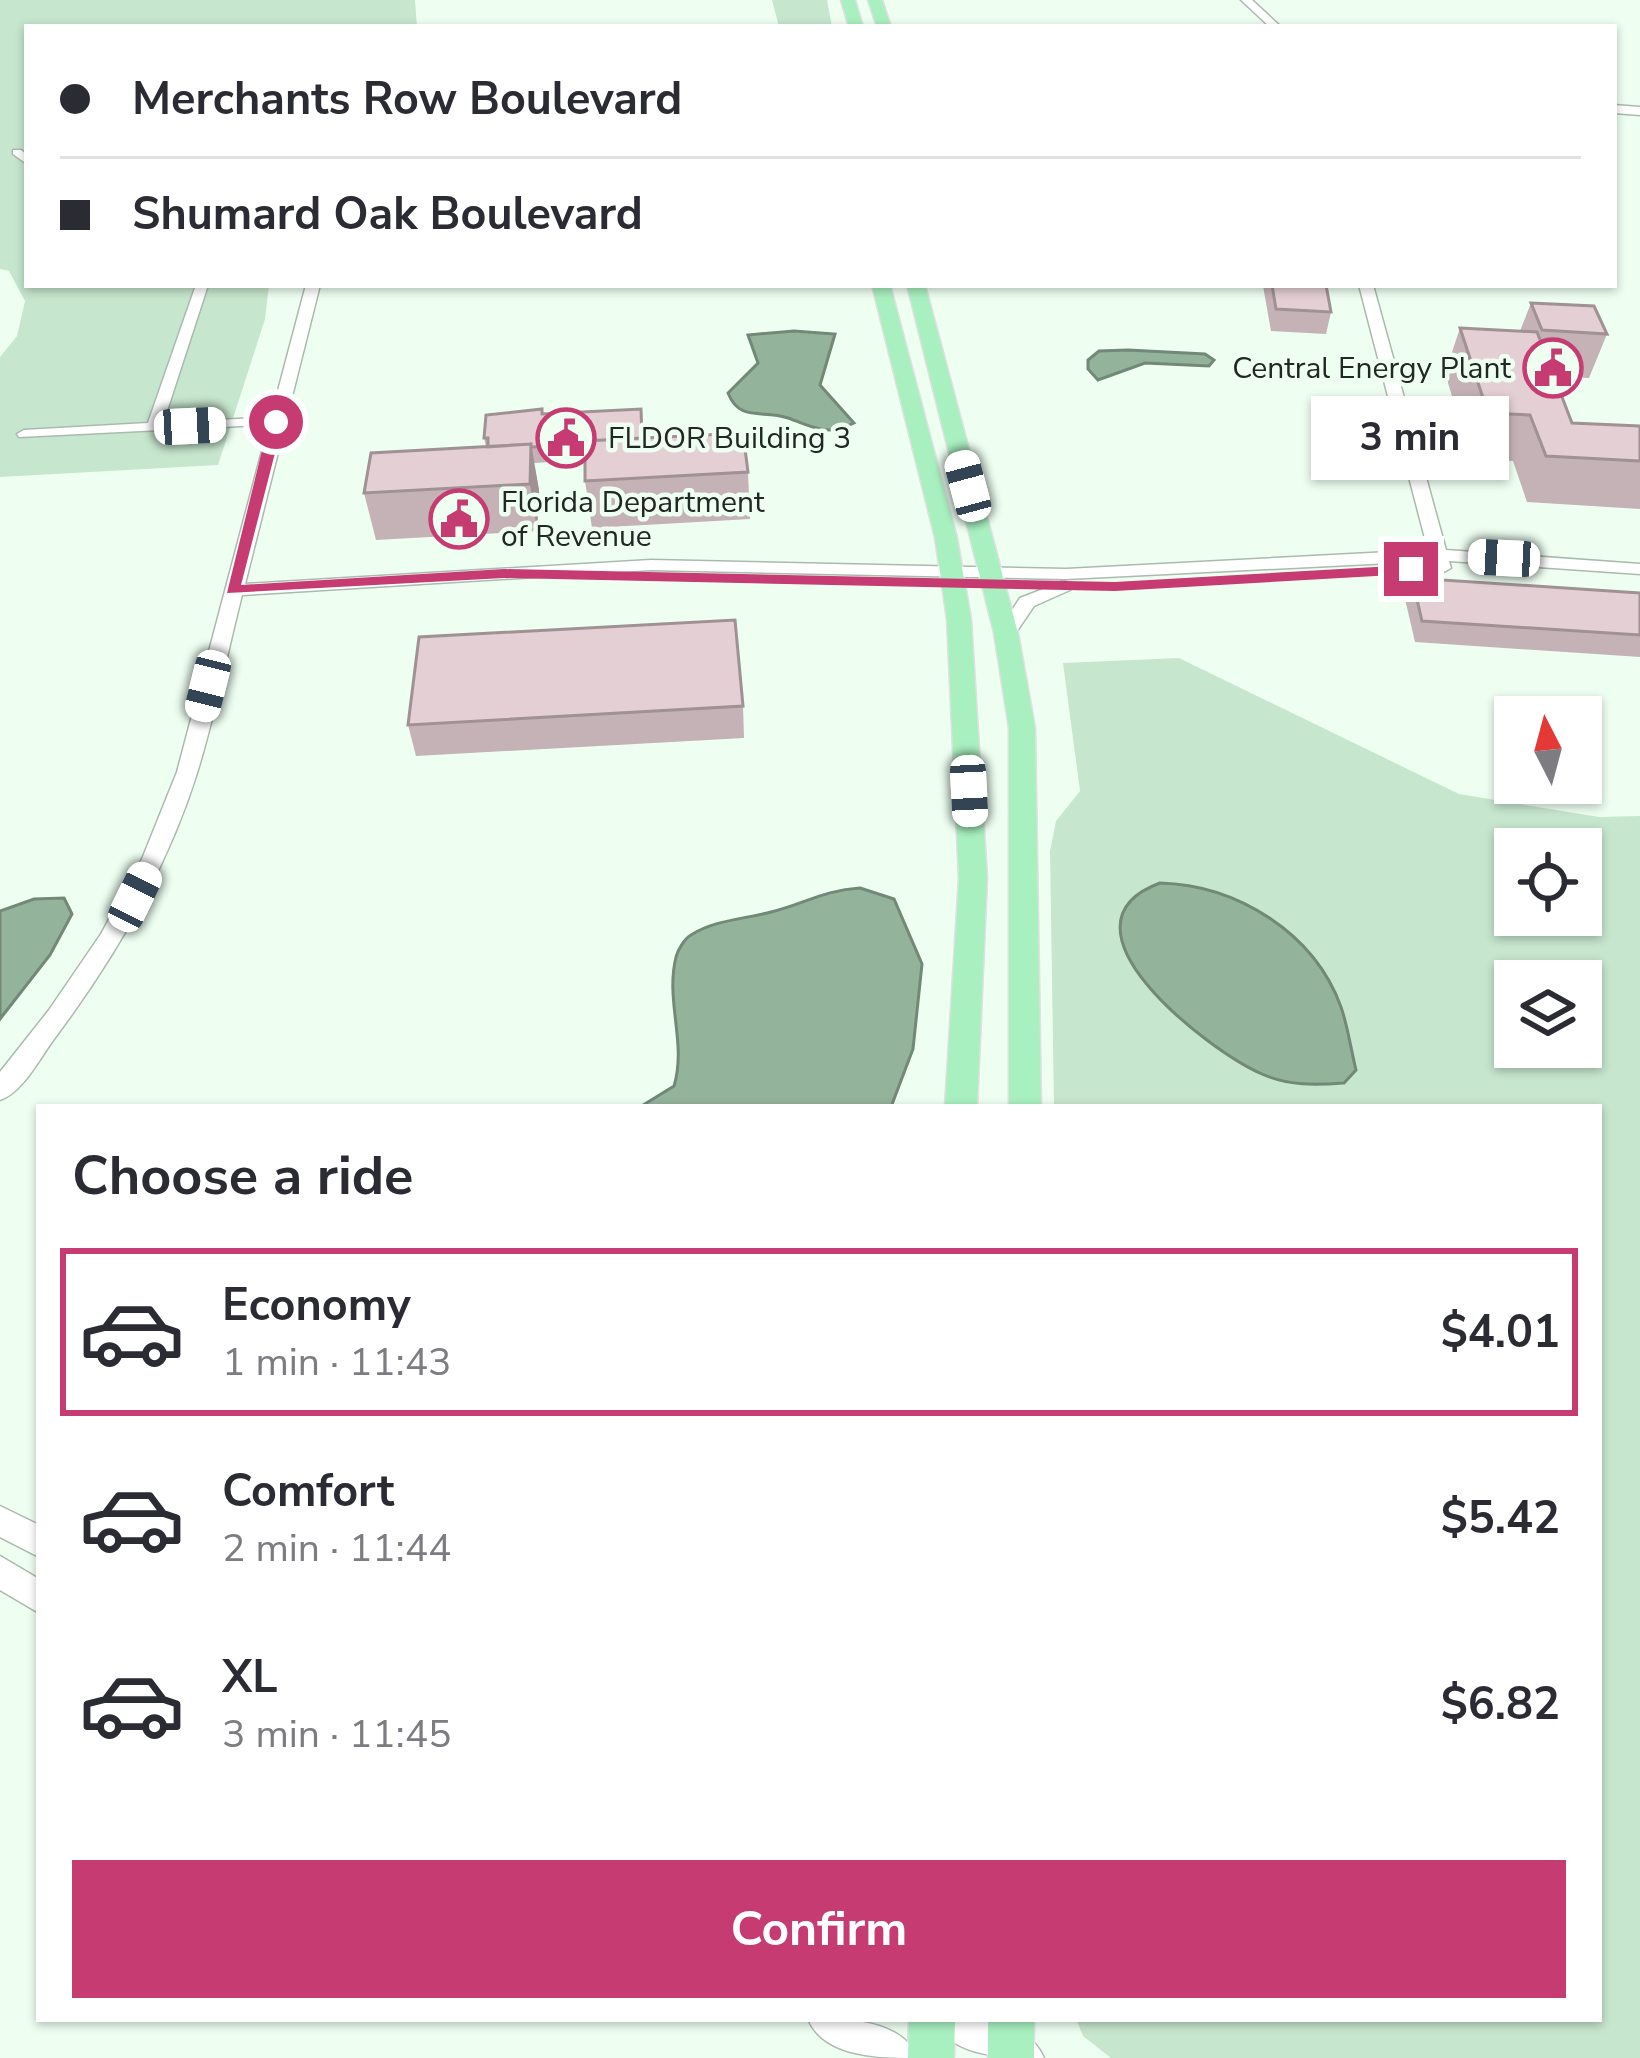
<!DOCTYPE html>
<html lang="en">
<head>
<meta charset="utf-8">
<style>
	body { margin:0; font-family:"Nunito Sans",sans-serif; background:#f7f7f7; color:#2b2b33; height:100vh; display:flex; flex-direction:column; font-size:45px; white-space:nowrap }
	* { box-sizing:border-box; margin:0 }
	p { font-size:39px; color:#7c7c81 }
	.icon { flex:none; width:66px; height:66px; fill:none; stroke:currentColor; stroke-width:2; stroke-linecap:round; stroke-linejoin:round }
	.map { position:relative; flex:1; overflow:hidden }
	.sheet { position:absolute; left:36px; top:1104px; width:1566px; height:918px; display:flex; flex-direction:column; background:#fff; border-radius:0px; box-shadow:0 3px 9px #0004 }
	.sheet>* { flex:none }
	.hud { position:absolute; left:24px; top:24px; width:1593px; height:264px; border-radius:0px; box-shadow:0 3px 9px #0004; display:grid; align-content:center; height:264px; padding:0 36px; background:#fff }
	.needle { width:78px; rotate:354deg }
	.buttons { position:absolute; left:1494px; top:696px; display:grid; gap:24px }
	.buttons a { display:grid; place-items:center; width:108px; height:108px; border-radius:0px; background:#fff; box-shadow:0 3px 9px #0004; font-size:60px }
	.end { position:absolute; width:54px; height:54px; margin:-27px; border:15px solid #c53b72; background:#fff; box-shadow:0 0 0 6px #fff }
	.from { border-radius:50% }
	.bubble { position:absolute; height:84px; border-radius:0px; background:#fff; box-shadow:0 3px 9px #0004; font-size:39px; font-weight:700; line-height:84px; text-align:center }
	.car { position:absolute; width:36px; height:72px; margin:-36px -18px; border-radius:15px; box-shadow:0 0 9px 3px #0007; background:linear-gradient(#fff 24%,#345 0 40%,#fff 0 76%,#345 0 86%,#fff 0) }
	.hud b { display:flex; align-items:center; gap:42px; height:114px; font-size:45px }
	.hud b+b { border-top:3px solid #e1e1e2 }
	.hud i { width:30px; height:30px; background:#2b2b33 }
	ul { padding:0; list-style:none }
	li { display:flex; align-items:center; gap:36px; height:168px; margin:0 24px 18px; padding:0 12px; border:6px solid transparent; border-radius:0px }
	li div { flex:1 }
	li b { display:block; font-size:45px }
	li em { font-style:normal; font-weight:700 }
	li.selected { border-color:#c53b72 }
	li>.icon { width:108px; height:108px; stroke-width:1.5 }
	h2 { padding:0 36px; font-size:54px; line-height:144px }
	.action { display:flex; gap:24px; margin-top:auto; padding:24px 36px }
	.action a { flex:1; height:138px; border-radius:0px; background:#c53b72; color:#fff; font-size:48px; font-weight:700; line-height:138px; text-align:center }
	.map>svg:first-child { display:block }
</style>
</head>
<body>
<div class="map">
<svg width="1640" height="2058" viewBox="0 0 1640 2058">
	<rect width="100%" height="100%" fill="#eefff2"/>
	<path fill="#c7e6ce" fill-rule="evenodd" d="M0 0H415L417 27H27V285H269L265 319 218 465 0 477V357L17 336 25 301 9 271 0 269Z
		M772 0H827L832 27H779Z
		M1179 658 1459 794 1599 817 1640 816V2058H1111L1083 2036 1076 2019H1599V1107H1054L1050 851 1056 821 1080 791 1063 663ZM1515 849H1581V915H1515ZM1515 981H1581V1047H1515Z"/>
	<path fill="#94b39b" stroke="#728977" stroke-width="3" d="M794 331 835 334 820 385 854 423C827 437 814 427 788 418 763 409 740 423 728 393L758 363 748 335Z
		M1128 350 1205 354 1214 360 1209 366 1145 363 1098 380 1088 369V360L1099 351Z
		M1160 883C1236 885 1314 932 1341 1007 1348 1027 1351 1050 1356 1070L1344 1083C1316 1085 1288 1086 1262 1074 1207 1050 1046 925 1160 883Z
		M860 888 894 899 922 964 913 1049 891 1107H640L674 1086C687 1043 665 1001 676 957 678 950 684 939 691 935 714 920 745 919 771 912 804 904 824 890 860 888Z
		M64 898 72 914 50 955 0 1019V911L34 899Z"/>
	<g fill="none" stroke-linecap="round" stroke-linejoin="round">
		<g stroke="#abbaae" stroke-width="3">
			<path id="minor" d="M13 150H21L27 155V164L13 154Z
				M196 285H208L163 423 276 417 283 421 281 424 19 437 17 434 24 430 148 423Z"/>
		</g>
		<g stroke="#abbaae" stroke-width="3">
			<path id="tertiary" d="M1241 0H1252L1281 27H1270Z
				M1614 105 1640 107V115L1614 113Z
				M306 285H320L245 584 651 560 1066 569 1428 550 1359 285H1373L1446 550 1640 564V574L1449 561 1451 568 1442 573 1436 572 1431 561 1066 579 651 570 242 595C227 654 215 715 197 773 167 869 114 959 54 1039 40 1058 22 1093 0 1100V1072L49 1010 101 934 142 859 177 772Z
				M1064 581 1073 586 1070 590 1034 606 1013 637H999L997 633 1020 598Z
				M0 1506 39 1525V1557L0 1537Z
				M0 1556 39 1579V1613L0 1590Z
				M808 2019C844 2019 901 2018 918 2058 881 2058 824 2058 808 2019Z
				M934 2019C970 2019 1027 2018 1044 2058 1007 2058 950 2058 934 2019Z"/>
		</g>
		<g stroke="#e0e1e0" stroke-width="3">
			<path id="primary" d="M841 0H855L863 27H849Z
				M868 0H882L891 27H877Z
				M872 285H890L957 538 971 619 987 878 977 1107H945L959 878 947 619 935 538Z
				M907 285H925L1018 633 1035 728 1041 1107H1009V728L994 633Z
				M909 2019H955L954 2058H908Z
				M988 2019H1034V2058H988Z"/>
		</g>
		<use href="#minor" fill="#fff" fill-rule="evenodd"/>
		<use href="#tertiary" fill="#fff" fill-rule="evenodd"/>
		<use href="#primary" fill="#a9f0c0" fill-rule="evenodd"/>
	</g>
	<path fill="#c4b2b6" d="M1239 285H1326L1331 312 1326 334 1271 331 1263 286Z
		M1531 303 1607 334 1589 378 1554 376 1572 423 1640 426V509L1527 502 1513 461 1471 459 1445 373 1460 328 1520 331Z
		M543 414 643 438 748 472 750 519 592 528 585 481V460L534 463 539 490 537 531 376 540 364 493 486 447 484 438Z
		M1412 578 1640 593V657L1415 642 1405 599Z
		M743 706 744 738 416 756 408 725Z"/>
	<path fill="#a09194" d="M531 444 539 490 537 531 530 484Z"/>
	<path fill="#e4cfd4" stroke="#a09194" stroke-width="3" d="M1272 285H1326L1331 312 1276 309Z
		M1531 303 1594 306 1607 334 1542 330Z
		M1460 328 1537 332 1572 423 1640 426V461L1546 456 1530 415 1488 413Z
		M542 409V414L641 409 642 438 585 441V445L531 447V444L488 447V438H484L486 415Z
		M743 433 748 472 585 481V441Z
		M531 444 530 484 364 493 371 453Z
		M1412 578 1640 593V635L1422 621Z
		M735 620 743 706 408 725 419 637Z"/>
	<path fill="#c53b72" d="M276 418 283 422 241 585 504 569 1115 582 1411 565 1418 569 1411 574 1115 591 504 578 227 593 269 422Z"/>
	<defs>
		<g id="civic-ring" transform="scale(3)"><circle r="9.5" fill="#eefff2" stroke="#c53b72" stroke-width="1.5"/><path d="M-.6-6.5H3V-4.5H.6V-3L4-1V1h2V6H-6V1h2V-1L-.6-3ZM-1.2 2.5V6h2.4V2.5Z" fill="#c53b72"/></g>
	</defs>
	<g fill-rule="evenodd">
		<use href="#civic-ring" x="1553" y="368"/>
		<use href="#civic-ring" x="566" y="438"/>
		<use href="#civic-ring" x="459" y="519"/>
	</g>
	<g text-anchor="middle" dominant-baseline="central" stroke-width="9" stroke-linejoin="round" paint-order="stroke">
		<g font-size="30" fill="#212722" stroke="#eefff2" text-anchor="start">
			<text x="1511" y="368" text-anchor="end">Central Energy Plant</text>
			<text x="608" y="438">FLDOR Building 3</text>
			<text x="501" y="502">Florida Department<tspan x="501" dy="34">of Revenue</tspan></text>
		</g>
	</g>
</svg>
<div class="buttons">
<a><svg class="needle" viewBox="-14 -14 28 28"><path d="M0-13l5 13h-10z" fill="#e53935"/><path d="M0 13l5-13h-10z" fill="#7c7c81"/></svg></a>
<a><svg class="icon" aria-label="locate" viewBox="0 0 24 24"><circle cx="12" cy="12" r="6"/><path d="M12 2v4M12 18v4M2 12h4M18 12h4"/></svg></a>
<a><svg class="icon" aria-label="layers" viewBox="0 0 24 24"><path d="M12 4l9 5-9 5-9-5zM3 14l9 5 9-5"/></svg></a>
</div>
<i class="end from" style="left:276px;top:422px"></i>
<i class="end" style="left:1411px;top:569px"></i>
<div class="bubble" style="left:1311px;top:396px;width:198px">3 min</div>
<i class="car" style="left:190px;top:426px;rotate:87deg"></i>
<i class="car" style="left:968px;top:486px;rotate:345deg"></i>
<i class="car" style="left:1504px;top:558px;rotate:273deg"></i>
<i class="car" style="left:208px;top:686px;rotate:194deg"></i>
<i class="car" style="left:969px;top:791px;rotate:177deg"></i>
<i class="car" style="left:135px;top:897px;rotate:26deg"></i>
<div class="hud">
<b><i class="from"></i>Merchants Row Boulevard</b>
<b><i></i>Shumard Oak Boulevard</b>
</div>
<section class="sheet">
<h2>Choose a ride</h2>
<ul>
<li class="selected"><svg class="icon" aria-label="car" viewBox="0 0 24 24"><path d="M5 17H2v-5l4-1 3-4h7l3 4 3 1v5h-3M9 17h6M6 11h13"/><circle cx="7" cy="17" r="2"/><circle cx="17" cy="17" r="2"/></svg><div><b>Economy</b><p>1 min · 11:43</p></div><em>$4.01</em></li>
<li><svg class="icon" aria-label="car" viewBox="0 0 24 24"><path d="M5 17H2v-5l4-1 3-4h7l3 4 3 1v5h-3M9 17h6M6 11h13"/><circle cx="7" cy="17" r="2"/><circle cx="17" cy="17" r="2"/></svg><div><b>Comfort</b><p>2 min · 11:44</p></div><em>$5.42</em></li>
<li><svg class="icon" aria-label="car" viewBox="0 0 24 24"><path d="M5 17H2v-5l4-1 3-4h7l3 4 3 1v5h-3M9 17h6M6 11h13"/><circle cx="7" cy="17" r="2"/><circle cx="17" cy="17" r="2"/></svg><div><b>XL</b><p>3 min · 11:45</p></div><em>$6.82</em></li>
</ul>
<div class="action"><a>Confirm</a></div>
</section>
</div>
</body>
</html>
